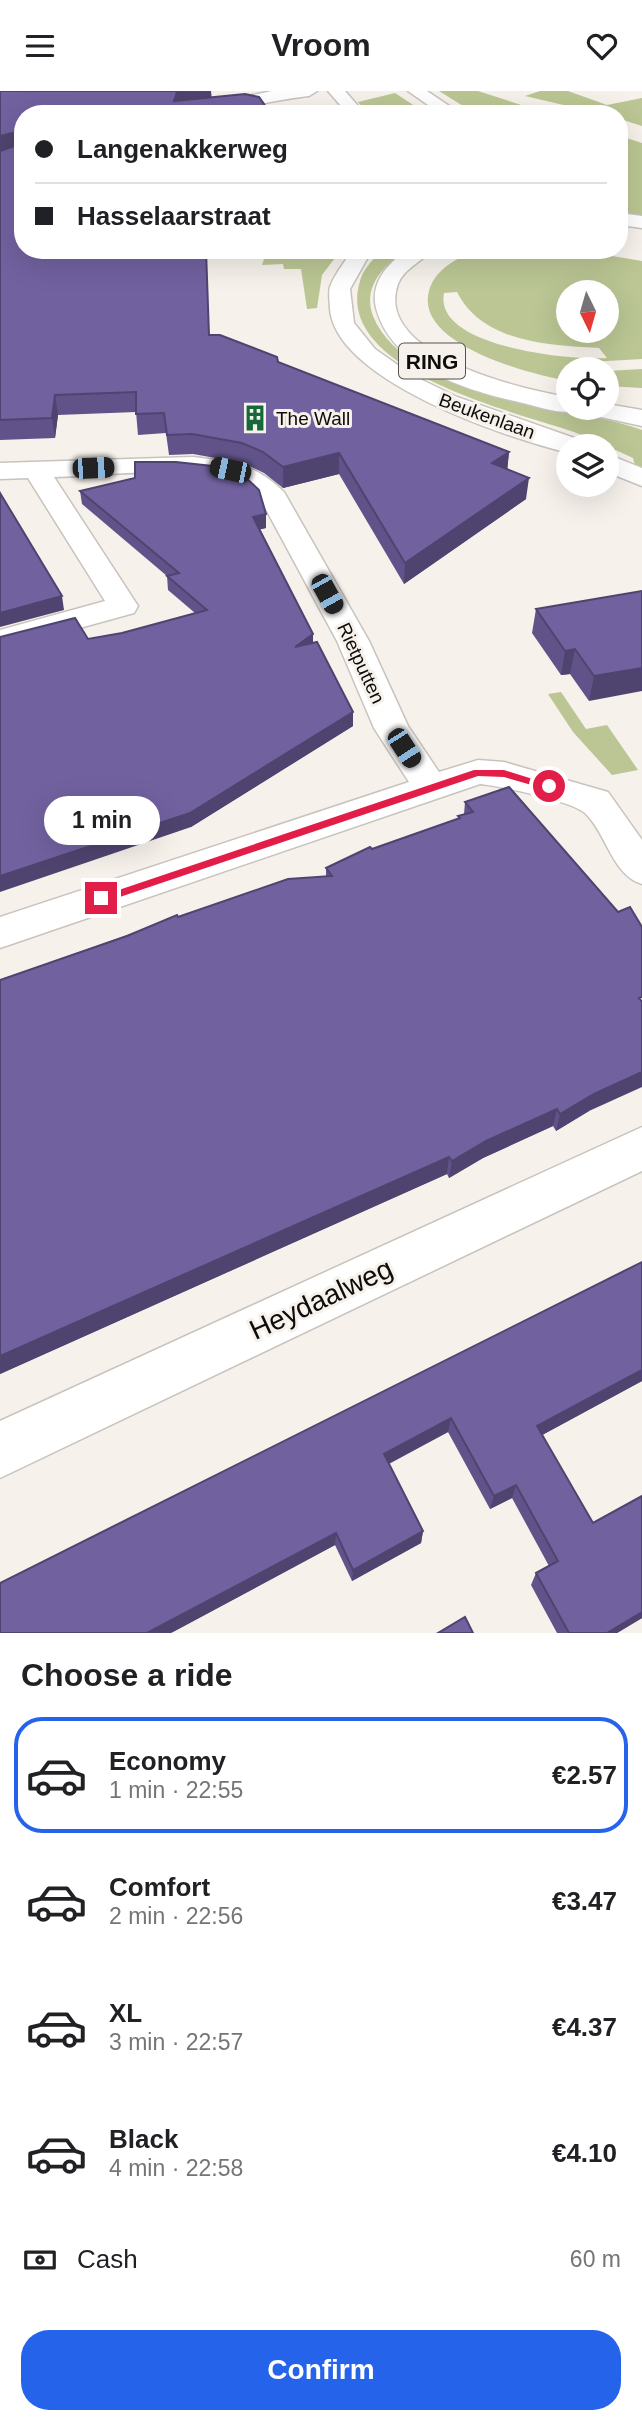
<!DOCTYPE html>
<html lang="en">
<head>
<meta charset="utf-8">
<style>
	body { margin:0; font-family:Arial,sans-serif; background:#f6f6f6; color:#202124; height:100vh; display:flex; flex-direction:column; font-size:26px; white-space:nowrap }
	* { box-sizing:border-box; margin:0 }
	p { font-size:23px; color:#757577 }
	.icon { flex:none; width:38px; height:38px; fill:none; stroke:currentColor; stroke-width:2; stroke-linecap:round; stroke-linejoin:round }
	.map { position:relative; height:1542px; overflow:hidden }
	.side { display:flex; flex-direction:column; background:#fff; flex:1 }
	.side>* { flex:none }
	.top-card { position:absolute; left:14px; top:14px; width:614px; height:154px; border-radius:28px; box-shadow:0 7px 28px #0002; display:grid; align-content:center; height:154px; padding:0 21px; background:#fff }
	.needle { width:46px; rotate:175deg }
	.fabs { position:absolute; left:556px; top:189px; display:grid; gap:14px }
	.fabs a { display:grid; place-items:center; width:63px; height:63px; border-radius:50%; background:#fff; box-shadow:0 7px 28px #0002; font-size:35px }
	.end { position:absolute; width:32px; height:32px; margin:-16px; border:9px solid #e11d48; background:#fff; box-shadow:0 0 0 4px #fff }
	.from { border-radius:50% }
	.bubble { position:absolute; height:49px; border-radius:24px; background:#fff; box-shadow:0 7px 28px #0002; font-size:23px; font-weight:600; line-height:49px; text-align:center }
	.car { position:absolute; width:21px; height:42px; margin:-21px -10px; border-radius:9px; box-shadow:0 0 5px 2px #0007; background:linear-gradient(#222 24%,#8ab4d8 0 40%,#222 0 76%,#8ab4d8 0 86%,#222 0) }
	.top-card b { display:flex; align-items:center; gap:24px; height:66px; font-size:26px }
	.top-card b+b { border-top:2px solid #e0e0e0 }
	.top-card i { width:18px; height:18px; background:#202124 }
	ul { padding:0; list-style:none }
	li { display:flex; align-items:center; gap:21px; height:116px; margin:0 14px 10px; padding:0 7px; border:4px solid transparent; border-radius:28px }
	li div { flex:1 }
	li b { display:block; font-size:26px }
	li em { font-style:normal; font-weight:600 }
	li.on { border-color:#2563eb }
	li>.icon { width:63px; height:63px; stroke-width:1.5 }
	h2 { padding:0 21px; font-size:32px; line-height:84px }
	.pay { display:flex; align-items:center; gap:18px; height:77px; padding:0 21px; font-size:26px }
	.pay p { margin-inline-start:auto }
	.button { display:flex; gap:14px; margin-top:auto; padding:14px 21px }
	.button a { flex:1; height:80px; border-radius:28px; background:#2563eb; color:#fff; font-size:28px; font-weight:600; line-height:80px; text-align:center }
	header { display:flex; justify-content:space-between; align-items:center; height:91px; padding:0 21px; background:#fff; font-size:32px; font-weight:600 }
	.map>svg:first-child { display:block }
</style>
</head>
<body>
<header><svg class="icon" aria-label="menu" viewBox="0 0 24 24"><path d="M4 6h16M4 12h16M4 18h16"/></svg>Vroom<svg class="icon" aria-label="heart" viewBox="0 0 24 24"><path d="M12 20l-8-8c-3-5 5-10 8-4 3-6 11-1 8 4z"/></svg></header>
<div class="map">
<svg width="642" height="1542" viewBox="0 0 642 1542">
	<rect width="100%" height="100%" fill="#f6f1eb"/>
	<path fill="#bbc694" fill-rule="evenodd" d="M439 0H478L549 23H476Z
		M540 0H568L607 14 642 7V35L620 28V23H602L525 5Z
		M395 2 427 23H369L358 11Z
		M620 45 642 52V126L620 122Z
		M291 159H341L322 184 317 217 307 218 301 178H284L283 173 262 174 265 165Z
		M381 159H406C384 174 362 196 373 225 406 307 572 313 642 339V381L636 378 633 367C613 358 594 349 574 341 517 321 332 280 360 190 363 178 374 168 381 159Z
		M477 159H606L612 165 642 170V268L590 271 592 278H569V290C533 284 414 254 429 200 435 178 457 167 477 159ZM457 201C483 252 549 254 599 257L607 267C572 270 433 256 444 202ZM569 201H607V240H569Z
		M642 278V297L607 295V280Z
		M561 601 586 638 607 634 638 679 612 684 573 641 548 603Z"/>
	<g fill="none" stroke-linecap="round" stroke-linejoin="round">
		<g stroke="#c8c3bd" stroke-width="3">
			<path id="street" d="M352 159H372L350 198 354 232 375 258 412 284 457 306 580 349 584 355H569V362C507 347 336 290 330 218 330 211 328 202 330 196 334 184 345 171 352 159Z
				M607 363 642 377V395L607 381Z
				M193 366C233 371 254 372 284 401L369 550 408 635 439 681 478 669 504 671 608 701 642 749V793C612 784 607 743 585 722 572 710 500 695 480 693L0 857V826L409 691 374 637 337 550 262 411C256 405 250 396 242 393 199 372 104 385 54 386L138 515 134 522 0 559V539L105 510 28 387 0 388V372Z
				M642 1036V1080L0 1387V1330Z"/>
		</g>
		<g stroke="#c8c3bd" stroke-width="3">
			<path id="secondary" d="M272 0H317L309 5C265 10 221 23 177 23L179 19Z"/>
		</g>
		<g stroke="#c8c3bd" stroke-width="3">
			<path id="primary" d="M328 0H345L365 23H348Z
				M408 0H427L461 23H441Z
				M620 122 642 125V137L620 134Z
				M407 159H431C421 172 404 177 398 193 373 264 523 299 569 306V317H607V313L642 319V335L582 322 579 318C565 325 543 317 527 313 472 301 392 279 376 217 370 192 387 173 407 159Z"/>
		</g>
		<use href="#street" fill="#fff" fill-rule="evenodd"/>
		<use href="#secondary" fill="#fff" fill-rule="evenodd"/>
		<use href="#primary" fill="#fff" fill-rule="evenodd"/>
	</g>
	<path fill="#615389" d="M0 0H211V6L23 23 209 244 509 361 507 378 526 408 404 493 339 383 283 397 264 382 243 372 193 363 169 364 166 342 138 344 136 321 58 324 55 347 0 349Z
		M80 400 266 423V437L260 438 313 543V552L353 621V635L191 736 88 548 122 542 195 522 168 499 167 485 82 413Z
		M642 500 589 610 570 583 561 584 532 542 536 518Z
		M509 696 589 1020 556 1040 553 1035 483 1067 449 1087 447 1083 0 1283V889L178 826 326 786V777L372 758 458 728V725L464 723 465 711Z
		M642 1171V1290L542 1344 593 1432 642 1405V1527L617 1542H557L531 1494 536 1482 549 1475 512 1407 490 1418 448 1341 389 1373 423 1440 421 1452 352 1490 335 1454 171 1542Z"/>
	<path fill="#4f446f" d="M184 0H211L212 10H174L177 1Z
		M20 40 22 55 0 62V45Z
		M55 304 58 324 55 347 52 327Z
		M509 361 507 382 492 372Z
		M339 362V383L283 397V376Z
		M529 387 526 408 404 493 405 472Z
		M266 423V437L254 440 253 426Z
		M62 505 64 519 0 536V522Z
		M313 543V557L295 556Z
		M575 558 570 583 561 584 565 560Z
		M642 577V600L589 610 594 585Z
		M353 621V635L191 736 0 801V785Z
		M642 981V996L589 1020 556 1040 560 1023 594 1003Z
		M557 1018 553 1035 483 1067 449 1087 452 1070 486 1050Z
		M449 1066 447 1083 0 1283V1265Z
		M642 1279V1290L533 1349 537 1335Z
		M451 1327 448 1341 382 1376 384 1363Z
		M516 1394 512 1407 490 1418 494 1405Z
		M423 1440 421 1452 352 1490 353 1479Z
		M336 1442 335 1454 171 1542H147Z
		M642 1521V1527L617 1542H607Z"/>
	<path fill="#71619f" stroke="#4f446f" stroke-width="2" d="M0 0H184L177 1 174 10 245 3 259 6 271 23H23V42L20 40 0 45Z
		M23 52V159H206L209 244H220L277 266 278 271 509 361 492 372 529 387 405 472 339 362 283 376 263 361 242 352 192 343 167 344 164 322 136 323V301L55 304 52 327 0 329V60Z
		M135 371H176L222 376 243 384 259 399 266 423 253 426 313 543 295 556 317 551 353 621 190 722 0 785V546L75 527 88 548 122 542 207 519 167 485 179 482 80 400 135 387Z
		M0 402 62 505 0 522Z
		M642 500V577L594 585 575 558 565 560 536 518Z
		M509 696 618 821 630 816 642 836V906L639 907 642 911V981L594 1003 560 1023 557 1018 486 1050 452 1070 449 1066 0 1265V889L127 845 177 824 178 826 288 788 332 785 326 777 370 756 372 758 460 727 458 725 473 721 465 711Z
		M642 1171V1279L537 1335 593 1432 642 1405V1521L607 1542H569L536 1482 558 1470 516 1394 494 1405 451 1327 384 1363 423 1440 353 1479 336 1442 147 1542H0V1492Z
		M465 1526 473 1542H438Z"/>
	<path fill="#e11d48" d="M474 679H504L555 695 549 699 504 686 478 685 105 811 95 807Z"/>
	<defs>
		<g id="building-bare" transform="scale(2.1)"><path d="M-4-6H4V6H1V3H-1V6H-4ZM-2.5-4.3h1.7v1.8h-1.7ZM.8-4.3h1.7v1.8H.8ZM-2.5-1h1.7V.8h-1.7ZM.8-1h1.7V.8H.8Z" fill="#166838" stroke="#f6f1eb" stroke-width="2.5" paint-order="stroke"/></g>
	</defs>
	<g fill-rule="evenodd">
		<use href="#building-bare" x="255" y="327"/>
	</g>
	<g text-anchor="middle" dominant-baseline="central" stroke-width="6" stroke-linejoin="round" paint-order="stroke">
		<g font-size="19" fill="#0e0c0a" stroke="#f6f1eb">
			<text transform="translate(487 325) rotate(20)">Beukenlaan</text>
			<text transform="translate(361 572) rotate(65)">Rietputten</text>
		</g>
		<g font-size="19" fill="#0e0c0a" stroke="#f6f1eb" text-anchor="start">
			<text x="276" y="327">The Wall</text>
		</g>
		<rect fill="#f6f1eb" stroke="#54514e" stroke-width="2" x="399" y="252.5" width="66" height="35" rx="5"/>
		<g font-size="21" font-weight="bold" fill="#0e0c0a">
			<text x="432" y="270">RING</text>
		</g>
		<g font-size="28" fill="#0e0c0a" stroke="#f6f1eb">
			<text transform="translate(321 1208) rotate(-25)">Heydaalweg</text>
		</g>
	</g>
</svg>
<div class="fabs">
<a><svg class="needle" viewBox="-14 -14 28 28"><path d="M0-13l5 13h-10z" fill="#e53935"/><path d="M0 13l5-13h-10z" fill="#757577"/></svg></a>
<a><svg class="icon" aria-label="locate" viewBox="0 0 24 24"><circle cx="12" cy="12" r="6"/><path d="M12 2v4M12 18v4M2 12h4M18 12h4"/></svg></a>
<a><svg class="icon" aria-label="layers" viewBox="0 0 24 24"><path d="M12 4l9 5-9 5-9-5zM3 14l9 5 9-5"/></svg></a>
</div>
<i class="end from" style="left:549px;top:695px"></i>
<i class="end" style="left:101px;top:807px"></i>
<div class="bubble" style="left:44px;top:705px;width:116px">1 min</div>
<i class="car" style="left:93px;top:377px;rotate:88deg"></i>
<i class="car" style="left:230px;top:379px;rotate:282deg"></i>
<i class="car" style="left:327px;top:503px;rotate:151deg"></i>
<i class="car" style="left:404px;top:657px;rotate:147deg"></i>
<div class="top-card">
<b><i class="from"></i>Langenakkerweg</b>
<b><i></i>Hasselaarstraat</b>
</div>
</div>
<section class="side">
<h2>Choose a ride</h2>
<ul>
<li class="on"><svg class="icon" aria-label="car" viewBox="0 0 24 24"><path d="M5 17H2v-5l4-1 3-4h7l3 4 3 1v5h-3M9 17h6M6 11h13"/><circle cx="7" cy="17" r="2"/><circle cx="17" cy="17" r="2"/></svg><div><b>Economy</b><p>1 min · 22:55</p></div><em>€2.57</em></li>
<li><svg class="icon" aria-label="car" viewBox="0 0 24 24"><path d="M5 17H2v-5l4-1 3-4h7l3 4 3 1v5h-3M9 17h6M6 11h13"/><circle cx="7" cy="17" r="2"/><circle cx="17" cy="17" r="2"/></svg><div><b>Comfort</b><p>2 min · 22:56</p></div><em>€3.47</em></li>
<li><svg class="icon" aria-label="car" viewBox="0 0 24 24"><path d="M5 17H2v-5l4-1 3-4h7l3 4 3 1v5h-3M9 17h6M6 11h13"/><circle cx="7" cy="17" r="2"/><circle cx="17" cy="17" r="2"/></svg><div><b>XL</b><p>3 min · 22:57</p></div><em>€4.37</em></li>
<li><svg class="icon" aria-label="car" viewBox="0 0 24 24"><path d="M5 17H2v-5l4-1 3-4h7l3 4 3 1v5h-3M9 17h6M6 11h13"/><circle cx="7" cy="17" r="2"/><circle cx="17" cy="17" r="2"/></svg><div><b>Black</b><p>4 min · 22:58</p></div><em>€4.10</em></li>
</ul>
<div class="pay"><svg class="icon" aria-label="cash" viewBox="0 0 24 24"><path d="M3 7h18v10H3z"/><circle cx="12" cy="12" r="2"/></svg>Cash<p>60 m</p></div>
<div class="button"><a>Confirm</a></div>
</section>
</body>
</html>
